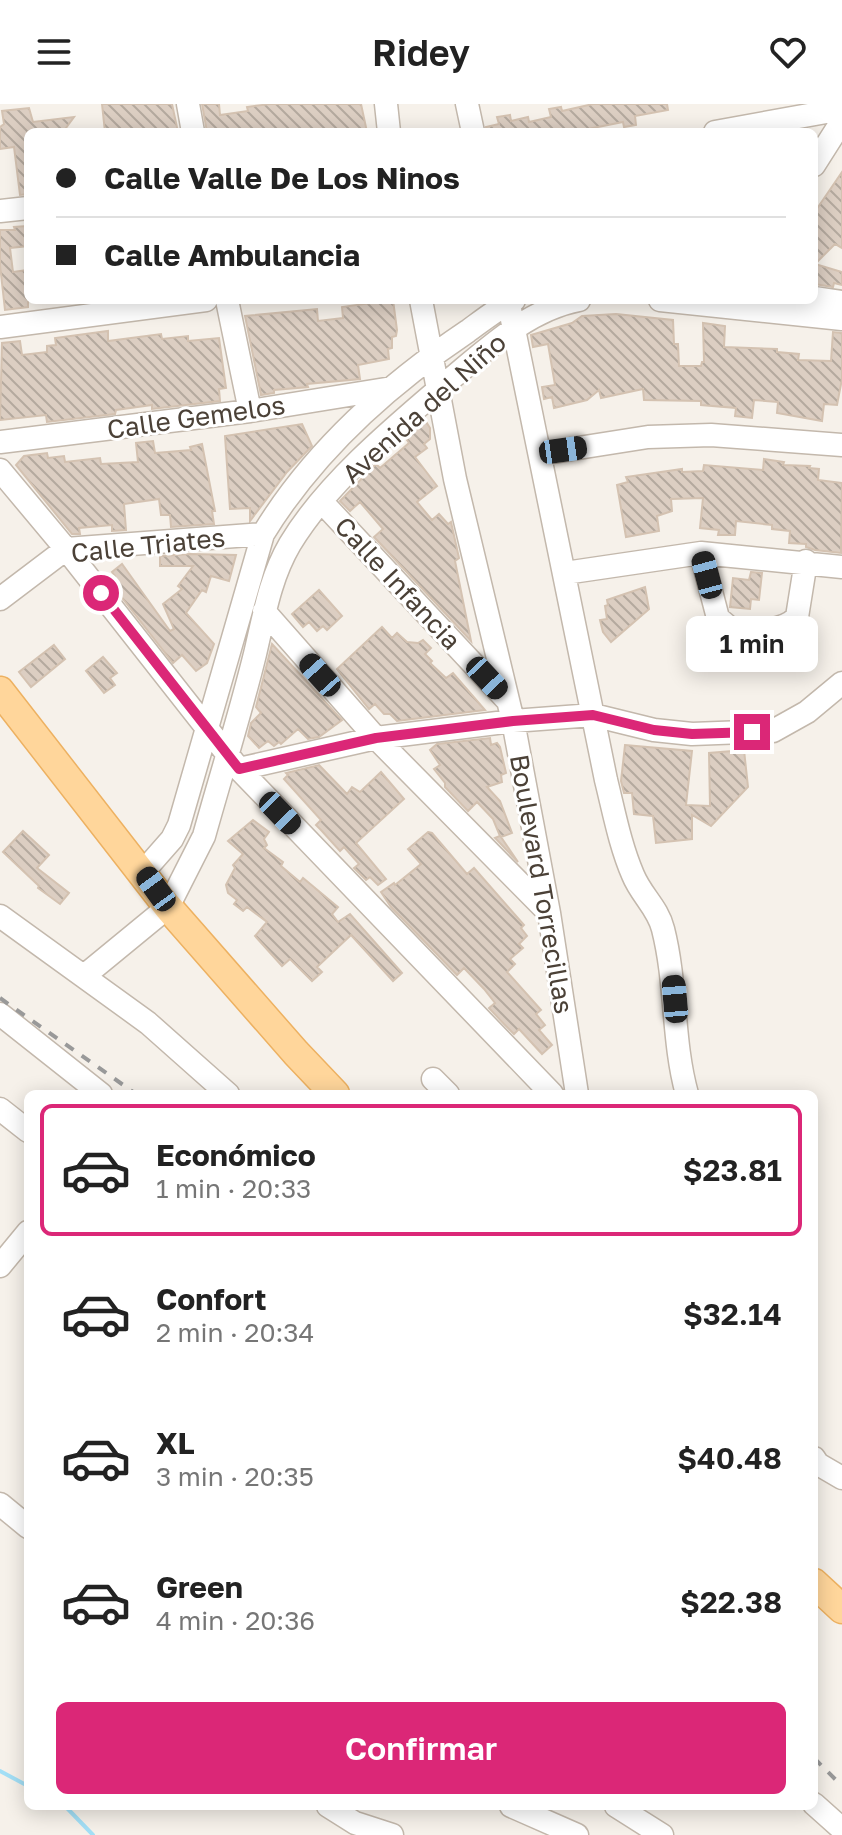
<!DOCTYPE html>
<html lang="es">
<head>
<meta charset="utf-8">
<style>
	body { margin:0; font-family:"Golos Text",sans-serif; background:#f6f6f6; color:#222; height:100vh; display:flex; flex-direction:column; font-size:30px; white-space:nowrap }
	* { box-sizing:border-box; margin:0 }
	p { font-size:26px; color:#767676 }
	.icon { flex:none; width:44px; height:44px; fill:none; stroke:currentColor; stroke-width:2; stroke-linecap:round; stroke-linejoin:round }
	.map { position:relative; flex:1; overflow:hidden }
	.details { position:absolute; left:24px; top:986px; width:794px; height:720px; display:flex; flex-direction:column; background:#fff; border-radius:12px; box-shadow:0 4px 20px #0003 }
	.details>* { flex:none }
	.top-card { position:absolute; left:24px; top:24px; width:794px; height:176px; border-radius:12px; box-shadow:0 4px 20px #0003; display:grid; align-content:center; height:176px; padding:0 32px; background:#fff }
	.end { position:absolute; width:36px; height:36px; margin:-18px; border:10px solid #db2777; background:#fff; box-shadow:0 0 0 4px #fff }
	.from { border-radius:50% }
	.bubble { position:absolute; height:56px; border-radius:12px; background:#fff; box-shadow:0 4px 20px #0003; font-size:26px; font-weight:600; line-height:56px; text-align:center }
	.car { position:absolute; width:24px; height:48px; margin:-24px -12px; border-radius:10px; box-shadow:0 0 6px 2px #0007; background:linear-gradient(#222 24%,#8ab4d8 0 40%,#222 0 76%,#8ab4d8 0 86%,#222 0) }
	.top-card b { display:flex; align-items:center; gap:28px; height:76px; font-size:30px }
	.top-card b+b { border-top:2px solid #e0e0e0 }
	.top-card i { width:20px; height:20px; background:#222 }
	ul { padding:14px 0 0; list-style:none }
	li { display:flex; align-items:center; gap:24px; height:132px; margin:0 16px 12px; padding:0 16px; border:4px solid transparent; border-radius:12px }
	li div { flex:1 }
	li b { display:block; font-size:30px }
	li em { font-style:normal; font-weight:600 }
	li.active { border-color:#db2777 }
	li>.icon { width:72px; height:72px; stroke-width:1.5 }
	.button { display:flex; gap:16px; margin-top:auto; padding:16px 32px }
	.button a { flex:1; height:92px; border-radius:12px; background:#db2777; color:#fff; font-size:32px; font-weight:600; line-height:92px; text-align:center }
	header { display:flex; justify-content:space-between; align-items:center; height:104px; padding:0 32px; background:#fff; font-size:36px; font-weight:600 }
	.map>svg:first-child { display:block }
</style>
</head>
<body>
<header><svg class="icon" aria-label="menu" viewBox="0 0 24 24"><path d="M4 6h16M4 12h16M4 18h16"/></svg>Ridey<svg class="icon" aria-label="heart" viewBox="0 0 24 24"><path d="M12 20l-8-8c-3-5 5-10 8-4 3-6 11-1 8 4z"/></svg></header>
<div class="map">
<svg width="842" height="1731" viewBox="0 0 842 1731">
	<defs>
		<pattern id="building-back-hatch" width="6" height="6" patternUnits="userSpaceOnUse" patternTransform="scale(2)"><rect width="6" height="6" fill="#dccec2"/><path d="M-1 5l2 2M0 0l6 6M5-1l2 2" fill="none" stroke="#b4a99e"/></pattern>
	</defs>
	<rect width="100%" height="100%" fill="#f6f1ea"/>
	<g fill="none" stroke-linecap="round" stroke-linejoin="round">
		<path stroke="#a3dff6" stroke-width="4" d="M0 1667 28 1682
			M65 1702 93 1731"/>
	</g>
	<path fill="url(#building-back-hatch)" stroke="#d4c2b1" stroke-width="2" d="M102 0H172L178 28H105Z
		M202 0H219L220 11 248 7 247 3 270 0H361L367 28H207Z
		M593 0H667L668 6 635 12 636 21 624 23 623 18 573 28H487L486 23 499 20 497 13 510 11 511 17 528 13 529 18 551 13 549 5 561 3 562 7Z
		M29 4 33 18 74 13 63 28H28V90L20 91 14 43 0 45V23L4 20 2 7Z
		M842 68V144L835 140 815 160 842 168V181L834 179 833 183 814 180V109Z
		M27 122 28 142 10 144 13 168 28 166V203L5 206 0 161V126H15L14 123Z
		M393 196 397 226 396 232 392 233V244L388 245 389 255 358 261 360 275 307 280 308 283 274 286V289L261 291 245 212 317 205 318 217 343 214 342 203Z
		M616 210 673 216 674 240H678L679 262H701L702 258H704L703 219 725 222 724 243 777 245V248L799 250 798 256 831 257 833 228 842 229V275L837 301 824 300 822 317 777 309 778 298 754 296 752 314 735 312 736 304 701 301V297L644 296 643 285 601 294 599 286 587 296 554 304 552 293 544 295 542 283 555 281 548 240 533 243 531 231 572 219 582 212Z
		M108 227V237L161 230 162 235 188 232V237L219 234 226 284 219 285 220 297 152 305V301L116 306 115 310 47 318 46 311 0 316 2 239 20 237 22 251 47 248V242L56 241 55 234Z
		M425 316 430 324V335L424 340 427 344 415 353 437 382 417 398 432 416 439 410 448 420 451 418 459 454 455 457 471 537 374 433 383 425 360 398 350 407 340 397 376 360 380 364 409 339 405 333Z
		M302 320 312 342 287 368 250 417V404L230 405 225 332Z
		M153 337 155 349 191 346 190 343 202 340 215 407H212L214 420 171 423 170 411H161L159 395 124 400 126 426 112 427V421L79 424 80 430H72L16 361 24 352 47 349 48 354 64 352 65 358 100 354 101 360 138 358 136 339Z
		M764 355 784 358 783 361 810 362 809 364 819 365 818 376 842 379 841 449 815 446 806 443V440L789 439 790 427 772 425V421L736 417 735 431H718L719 426 700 424 703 394 671 395 672 407 657 412 659 427 626 433 617 381 628 378 626 373 682 365V368L703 367 704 361 763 366Z
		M190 450 236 451 229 477 211 472 206 488 202 486 186 509 214 540 207 559 196 567 182 551 173 559 109 477 115 472 112 468 122 460 170 527 174 525 163 500 182 485 178 482 193 462H160V452Z
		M751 468 762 469 759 496 751 495 750 505 730 503 733 474 749 476Z
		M645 483 649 505 611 538 603 528 600 516 607 515 605 502 608 501 607 496Z
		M319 486 342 512 327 526 323 522 317 527 309 518 303 523 292 510Z
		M382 523 392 534 397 529 407 538 418 539 423 536 431 544 425 550 432 557 430 559 446 574 453 569 485 606 397 617 390 610H384L375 600 369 605 337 565Z
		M272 540 342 616 319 633 308 635 298 625 281 640 279 638 274 642 268 637 259 644 248 632 251 619 261 609 256 603Z
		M54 541 65 555 31 583 19 568Z
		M103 553 117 569 110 574 115 581 104 589 86 567Z
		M490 634 491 641 497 639 500 643 506 669 501 671 502 678 487 683 500 697 512 729 501 733 518 758 495 734 500 732 493 715 477 698 468 707 445 683V679L434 665 440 661 430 646 437 640Z
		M625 641 692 647 686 701 710 702 709 649 744 646 748 683 711 722 692 711V735L656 739 653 712 634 710 632 689H624L621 677Z
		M319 661 347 690 352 683 360 688 381 668 404 695 356 739 386 775 378 781 370 773 366 776 354 764 359 760 344 743 340 747 321 726 316 721 321 716 284 675 288 671 286 669Z
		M253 716 269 728 264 735 267 741 264 744 283 758 281 762 300 778 303 774 338 803 332 810 338 818 350 810 402 869 393 877 351 831 317 863 322 868 312 877 290 855 282 862 255 832 267 818 247 803 243 807 234 800 237 796 228 789 226 781 235 764 233 761 243 750 228 737Z
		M23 727 49 751 37 764 69 789 60 800 38 784 39 782 3 748Z
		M428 728 432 729 467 770 474 764 524 821 521 824 527 832 519 840 523 844 510 855 515 860 507 868 541 906 536 910 545 921 539 926 552 941 542 950 519 925 514 930 504 920 489 904 495 899 484 885 464 864 457 871 391 803 381 788 394 779 395 781 421 760 408 745Z"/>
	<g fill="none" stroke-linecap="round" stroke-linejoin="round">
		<g stroke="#c3b8ac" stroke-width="25">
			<path id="minor" d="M188 0 193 28
				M386 0 389 28
				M467 0 473 28
				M715 28 842 5
				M814 61 842 17
				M0 107 28 104
				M814 194 842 198
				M227 196 250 307
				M421 196 455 375 513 617 549 809 577 990
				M508 196 606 676C614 708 620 741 633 771 641 791 658 804 663 825 677 880 672 936 687 990
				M660 196 842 215
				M0 223 206 196
				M0 338 250 307 392 284
				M540 350 648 333 711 331 842 341
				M0 366 66 445 239 665 552 990
				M322 398 506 595
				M701 449 718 514 731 525C752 526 781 530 797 513L806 457
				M565 469 701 449 842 463
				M0 495 66 445 263 430
				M264 507 376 634 549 809
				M239 665 376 634 513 617 593 611 654 626 692 630 773 627 807 608 842 579
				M143 768 172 735 179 721 263 430C313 348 389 280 468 227 483 216 498 204 514 196
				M0 812 148 919 228 990
				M84 872 168 803 204 732C221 671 240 611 255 550 264 512 270 474 290 440 326 380 393 324 446 279 486 246 527 206 579 196
				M0 910 101 990
				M433 975 448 990
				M0 1005 28 1027
				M0 1162 28 1128
				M814 1354 818 1360 842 1374
				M0 1400 28 1423
				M814 1700 842 1725
				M328 1702 355 1719 392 1731
				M511 1702 577 1731
				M616 1702 662 1731"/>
		</g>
		<g stroke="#edb161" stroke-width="31">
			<path id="major" d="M0 587 168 803 296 949 335 990
				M814 1479 842 1505"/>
		</g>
		<use href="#minor" stroke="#fff" stroke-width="22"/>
		<use href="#major" stroke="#ffd69b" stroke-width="28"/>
		<path stroke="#999" stroke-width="4" stroke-dasharray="10 10" stroke-linecap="butt" d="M0 894 136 990
			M814 1654 842 1682"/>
	</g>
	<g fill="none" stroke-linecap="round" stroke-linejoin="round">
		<path stroke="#db2777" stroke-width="10" d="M101 489 239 665 376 634 513 617 593 611 654 626 692 630 752 628"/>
	</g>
	<g text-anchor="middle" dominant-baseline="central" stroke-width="6" stroke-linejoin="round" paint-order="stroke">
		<g font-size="26" fill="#4b4137" stroke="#fff">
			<text transform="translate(424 304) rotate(-42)">Avenida del Niño</text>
			<text transform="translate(196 313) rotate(-8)">Calle Gemelos</text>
			<text transform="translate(148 441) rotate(-6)">Calle Triates</text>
			<text transform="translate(398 479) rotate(47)">Calle Infancia</text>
			<text transform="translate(542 780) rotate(80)">Boulevard Torrecillas</text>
		</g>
	</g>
</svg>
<i class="end from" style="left:101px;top:489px"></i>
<i class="end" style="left:752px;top:628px"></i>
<div class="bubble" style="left:686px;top:512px;width:132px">1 min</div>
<i class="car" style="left:563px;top:346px;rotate:82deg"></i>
<i class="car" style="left:707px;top:471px;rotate:345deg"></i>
<i class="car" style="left:320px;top:571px;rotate:318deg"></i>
<i class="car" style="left:487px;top:574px;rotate:137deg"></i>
<i class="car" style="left:280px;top:709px;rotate:136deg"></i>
<i class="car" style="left:156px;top:785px;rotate:324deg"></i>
<i class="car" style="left:675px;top:895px;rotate:355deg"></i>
<div class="top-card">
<b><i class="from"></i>Calle Valle De Los Ninos</b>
<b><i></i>Calle Ambulancia</b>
</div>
<section class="details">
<ul>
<li class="active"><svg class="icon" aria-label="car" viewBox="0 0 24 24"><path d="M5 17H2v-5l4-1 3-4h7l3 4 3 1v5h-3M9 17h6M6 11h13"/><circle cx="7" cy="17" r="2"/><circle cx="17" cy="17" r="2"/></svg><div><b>Económico</b><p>1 min · 20:33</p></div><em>$23.81</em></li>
<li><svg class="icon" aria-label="car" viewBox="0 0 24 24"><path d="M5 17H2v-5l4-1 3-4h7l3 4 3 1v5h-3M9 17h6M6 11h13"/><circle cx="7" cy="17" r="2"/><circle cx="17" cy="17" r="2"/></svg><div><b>Confort</b><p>2 min · 20:34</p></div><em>$32.14</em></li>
<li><svg class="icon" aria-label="car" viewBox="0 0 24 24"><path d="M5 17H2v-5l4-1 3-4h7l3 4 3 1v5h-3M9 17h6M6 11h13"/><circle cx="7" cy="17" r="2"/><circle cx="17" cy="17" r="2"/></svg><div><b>XL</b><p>3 min · 20:35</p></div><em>$40.48</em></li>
<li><svg class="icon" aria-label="car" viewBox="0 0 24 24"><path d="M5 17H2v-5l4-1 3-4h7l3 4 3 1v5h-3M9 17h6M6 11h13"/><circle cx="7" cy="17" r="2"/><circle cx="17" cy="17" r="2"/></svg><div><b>Green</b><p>4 min · 20:36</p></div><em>$22.38</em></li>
</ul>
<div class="button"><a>Confirmar</a></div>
</section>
</div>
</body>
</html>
